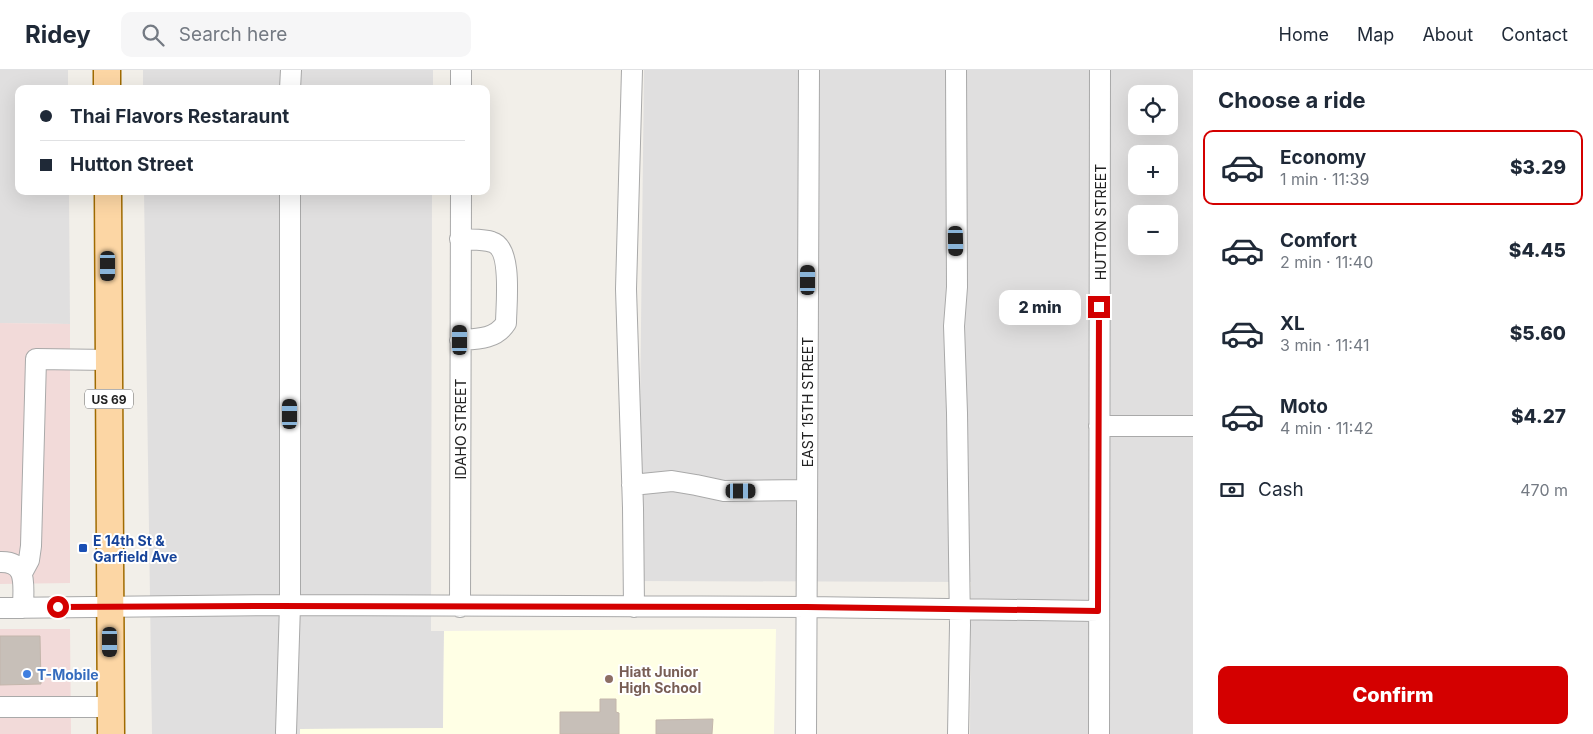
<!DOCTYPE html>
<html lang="en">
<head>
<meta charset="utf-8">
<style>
	body { margin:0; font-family:Inter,sans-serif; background:#f6f6f7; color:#1f2937; height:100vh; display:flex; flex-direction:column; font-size:19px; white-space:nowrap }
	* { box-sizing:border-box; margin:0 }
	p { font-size:16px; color:#747a83 }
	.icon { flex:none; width:28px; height:28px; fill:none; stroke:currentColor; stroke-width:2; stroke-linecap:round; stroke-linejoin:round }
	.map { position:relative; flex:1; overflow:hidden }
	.side { display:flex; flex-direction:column; background:#fff; width:400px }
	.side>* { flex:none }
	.guide { position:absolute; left:15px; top:15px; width:475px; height:110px; border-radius:10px; box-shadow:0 5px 20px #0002; display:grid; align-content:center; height:110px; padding:0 25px; background:#fff }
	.tools { position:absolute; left:1128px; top:15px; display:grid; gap:10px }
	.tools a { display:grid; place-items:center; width:50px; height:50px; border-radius:10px; background:#fff; box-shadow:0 5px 20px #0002; font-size:25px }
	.end { position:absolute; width:22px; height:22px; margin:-11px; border:6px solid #d40000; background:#fff; box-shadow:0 0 0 2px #fff }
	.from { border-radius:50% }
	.bubble { position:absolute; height:35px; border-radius:10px; background:#fff; box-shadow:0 5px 20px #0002; font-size:16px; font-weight:800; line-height:35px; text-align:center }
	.car { position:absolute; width:15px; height:30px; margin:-15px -8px; border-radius:6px; box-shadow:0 0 4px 1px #0007; background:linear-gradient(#222 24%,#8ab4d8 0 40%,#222 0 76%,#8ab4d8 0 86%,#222 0) }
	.guide b { display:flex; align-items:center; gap:18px; height:48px; font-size:19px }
	.guide b+b { border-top:1px solid #e0e1e3 }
	.guide i { width:12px; height:12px; background:#1f2937 }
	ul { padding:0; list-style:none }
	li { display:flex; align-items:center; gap:15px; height:75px; margin:0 10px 8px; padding:0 15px; border:2px solid transparent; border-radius:10px }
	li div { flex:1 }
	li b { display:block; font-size:19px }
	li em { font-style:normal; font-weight:800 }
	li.selected { border-color:#d40000 }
	li>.icon { width:45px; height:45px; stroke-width:1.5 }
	h2 { padding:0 25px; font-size:22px; line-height:60px }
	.pay { display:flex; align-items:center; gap:12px; height:55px; padding:0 25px; font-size:19px }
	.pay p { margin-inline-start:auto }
	.cta { display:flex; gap:10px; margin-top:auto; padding:10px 25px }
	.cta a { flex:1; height:58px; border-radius:10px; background:#d40000; color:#fff; font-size:20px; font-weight:800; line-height:58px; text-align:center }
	header { display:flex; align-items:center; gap:30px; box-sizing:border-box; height:70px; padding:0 25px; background:#fff; border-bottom:1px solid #e0e1e3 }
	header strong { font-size:24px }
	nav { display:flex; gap:28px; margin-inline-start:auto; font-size:18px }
	.search { width:350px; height:45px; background:#f6f6f7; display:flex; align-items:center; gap:12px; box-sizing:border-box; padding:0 18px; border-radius:10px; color:#747a83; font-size:19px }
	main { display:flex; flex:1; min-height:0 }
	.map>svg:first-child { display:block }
</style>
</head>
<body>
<header>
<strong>Ridey</strong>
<div class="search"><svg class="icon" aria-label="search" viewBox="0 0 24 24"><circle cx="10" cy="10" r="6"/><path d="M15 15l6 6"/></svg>Search here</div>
<nav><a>Home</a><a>Map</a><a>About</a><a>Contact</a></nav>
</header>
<main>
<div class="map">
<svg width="1193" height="664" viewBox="0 0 1193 664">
	<rect width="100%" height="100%" fill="#f2efe9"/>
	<path fill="#e0dfdf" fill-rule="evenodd" d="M0 0H68V19H19V121H69L70 254 0 253Z
		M143 0H433V19H143Z
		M644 0H1193V664H970L971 512 638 511ZM1136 24H1169V56H1136ZM1136 84H1169V116H1136ZM1136 144H1169V176H1136Z
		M144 121H432L431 561H444L443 658 301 659 300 664H152Z"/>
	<path fill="#f2dad9" d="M0 253 70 254V513L0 514Z
		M0 559H70L71 664H0Z"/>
	<path fill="#ffffe5" d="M776 559 774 664H300V659L443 658 444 561Z"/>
	<path fill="#c7bfb8" stroke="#c4b6ab" d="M0 566H40L41 614 0 615Z
		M600 629H616V642L619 643V664H560V642H600Z
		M713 649 712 664H656V650Z"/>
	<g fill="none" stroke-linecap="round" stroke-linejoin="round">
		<g stroke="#a9a9a9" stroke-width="22">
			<path id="minor" d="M632 0 626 219 633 438 634 537
				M956 0 957 217 954 256 957 343 960 555 958 664
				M290 19 291 0
				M461 19V0
				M460 270C478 269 496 269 506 253 506 236 513 178 492 172 483 169 470 170 460 169
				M1099 356H1193
				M632 415 672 411 696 415 724 421 807 420
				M0 492C29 491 23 517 23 538
				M22 503 29 490 31 476 36 289 109 290
				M460 537 461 121
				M0 538 290 535 807 537 1098 541
				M0 637H111
				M286 662 290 535V121
				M806 664 809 0
				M1099 664 1100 0"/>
		</g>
		<g stroke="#a06b00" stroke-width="29">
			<path id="major" d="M107 0V19
				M108 121 111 664"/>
		</g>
		<use href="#minor" stroke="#fff" stroke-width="20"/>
		<use href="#major" stroke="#fcd6a4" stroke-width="26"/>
	</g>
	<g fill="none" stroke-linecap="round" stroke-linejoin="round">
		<path stroke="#d40000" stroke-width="6" d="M58 537 272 536 807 537 1098 541 1099 237"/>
	</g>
	<rect fill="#1a4fb4" stroke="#fff" stroke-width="2" x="78" y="473" width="10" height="10" rx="2.5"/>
	<circle fill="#3f7fe0" stroke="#fff" stroke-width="2" cx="27" cy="604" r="5"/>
	<circle fill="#8d6e63" stroke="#fff" stroke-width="2" cx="609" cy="609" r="5"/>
	<g text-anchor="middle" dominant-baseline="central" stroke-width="4" stroke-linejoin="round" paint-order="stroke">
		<rect fill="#fff" stroke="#646464" stroke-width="1" x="85" y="319.5" width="48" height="19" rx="4"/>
		<g font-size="12" font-weight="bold" fill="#222">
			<text x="109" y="329">US 69</text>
		</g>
		<g font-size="14" fill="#222" stroke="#fff">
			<text transform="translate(1100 152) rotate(-90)">HUTTON STREET</text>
			<text transform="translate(807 332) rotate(-90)">EAST 15TH STREET</text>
			<text transform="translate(460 359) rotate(-90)">IDAHO STREET</text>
		</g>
		<g font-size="14" font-weight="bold" fill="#164399" stroke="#fff" text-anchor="start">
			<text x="93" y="470">E 14th St &amp;<tspan x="93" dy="16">Garfield Ave</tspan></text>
		</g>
		<g font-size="14" font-weight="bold" fill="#785e54" stroke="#fff" text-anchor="start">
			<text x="619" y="601">Hiatt Junior<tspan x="619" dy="16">High School</tspan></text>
		</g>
		<g font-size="14" font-weight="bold" fill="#366cbe" stroke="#fff" text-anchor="start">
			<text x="37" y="604">T-Mobile</text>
		</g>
	</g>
</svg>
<div class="tools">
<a><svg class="icon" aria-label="locate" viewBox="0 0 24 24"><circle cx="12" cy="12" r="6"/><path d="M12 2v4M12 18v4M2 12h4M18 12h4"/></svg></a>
<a>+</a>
<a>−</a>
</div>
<i class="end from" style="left:58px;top:537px"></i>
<i class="end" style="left:1099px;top:237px"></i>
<div class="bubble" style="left:999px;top:220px;width:82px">2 min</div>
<i class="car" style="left:956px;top:171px;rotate:179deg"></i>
<i class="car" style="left:108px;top:196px;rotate:180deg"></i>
<i class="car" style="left:808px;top:210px;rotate:0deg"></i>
<i class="car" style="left:460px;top:270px;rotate:0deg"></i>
<i class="car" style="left:290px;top:344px;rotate:0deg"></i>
<i class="car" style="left:741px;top:421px;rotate:90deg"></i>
<i class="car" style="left:110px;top:572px;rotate:180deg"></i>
<div class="guide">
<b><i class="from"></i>Thai Flavors Restaraunt</b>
<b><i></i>Hutton Street</b>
</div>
</div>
<section class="side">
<h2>Choose a ride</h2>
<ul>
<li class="selected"><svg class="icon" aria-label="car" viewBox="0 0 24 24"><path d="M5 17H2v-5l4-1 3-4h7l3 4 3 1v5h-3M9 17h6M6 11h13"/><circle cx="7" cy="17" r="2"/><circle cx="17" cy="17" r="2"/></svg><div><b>Economy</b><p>1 min · 11:39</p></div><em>$3.29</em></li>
<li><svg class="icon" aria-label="car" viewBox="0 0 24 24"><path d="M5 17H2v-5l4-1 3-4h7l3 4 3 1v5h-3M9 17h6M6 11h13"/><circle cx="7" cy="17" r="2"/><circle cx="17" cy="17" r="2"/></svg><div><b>Comfort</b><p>2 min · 11:40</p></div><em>$4.45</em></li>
<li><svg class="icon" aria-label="car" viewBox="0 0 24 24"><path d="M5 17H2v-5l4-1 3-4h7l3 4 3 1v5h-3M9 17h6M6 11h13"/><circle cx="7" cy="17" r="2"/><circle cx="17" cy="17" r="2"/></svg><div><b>XL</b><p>3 min · 11:41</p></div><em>$5.60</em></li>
<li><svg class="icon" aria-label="car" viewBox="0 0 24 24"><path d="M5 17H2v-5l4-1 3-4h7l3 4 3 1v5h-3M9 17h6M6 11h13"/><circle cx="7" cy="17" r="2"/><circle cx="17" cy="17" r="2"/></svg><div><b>Moto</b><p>4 min · 11:42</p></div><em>$4.27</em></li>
</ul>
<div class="pay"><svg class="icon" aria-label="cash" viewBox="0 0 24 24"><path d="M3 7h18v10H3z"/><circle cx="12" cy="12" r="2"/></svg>Cash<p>470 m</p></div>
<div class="cta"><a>Confirm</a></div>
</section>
</main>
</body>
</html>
